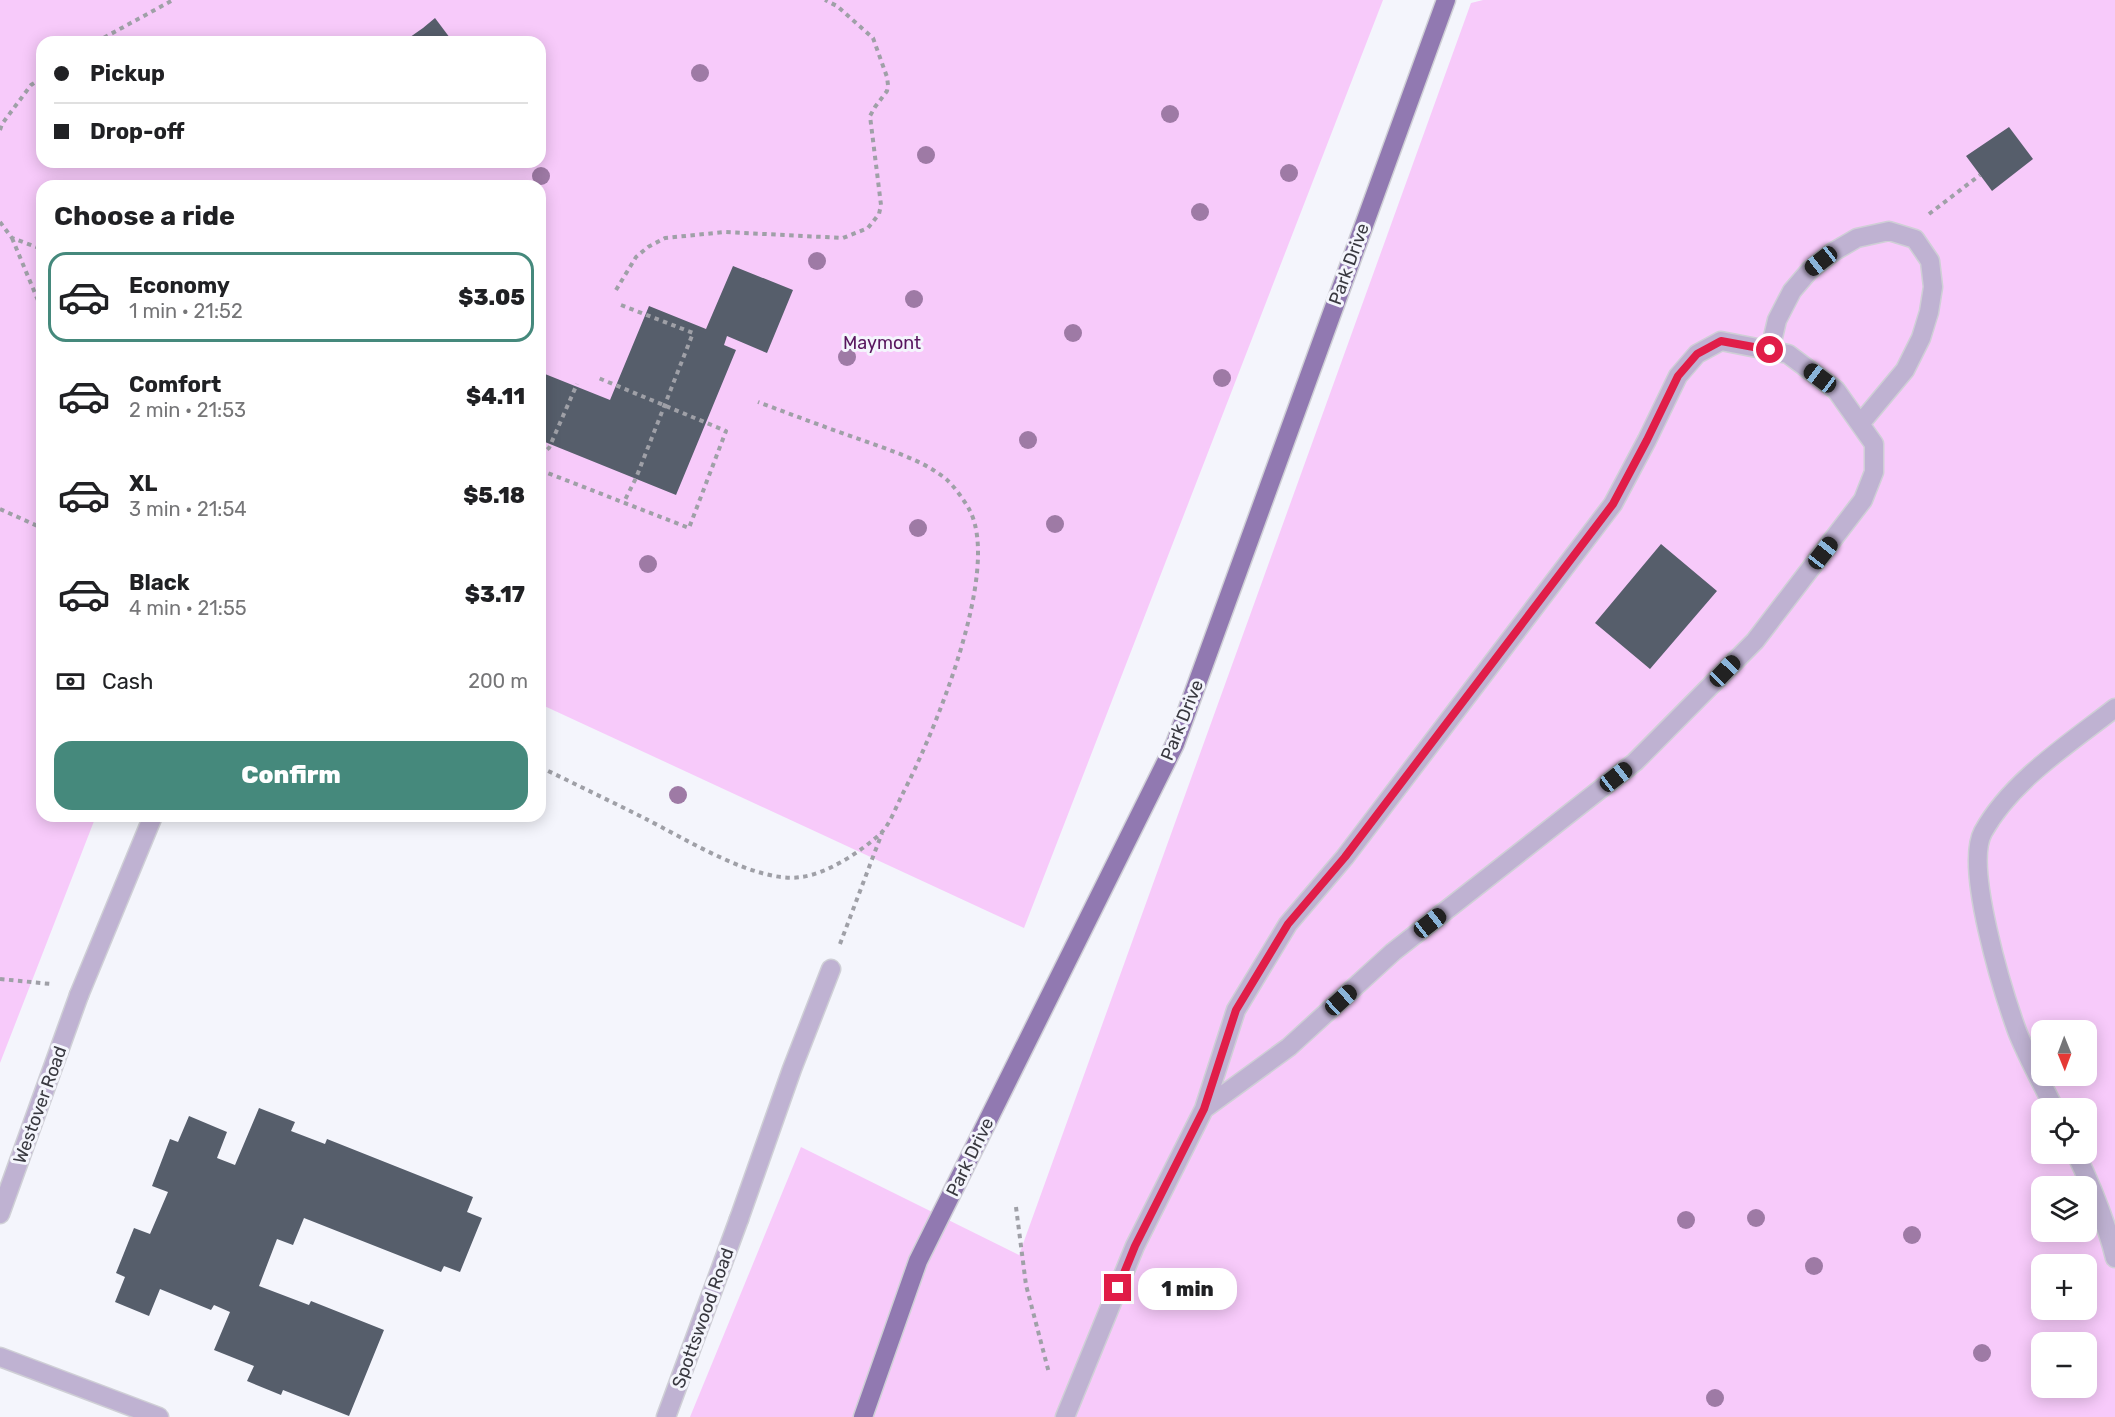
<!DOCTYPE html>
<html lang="en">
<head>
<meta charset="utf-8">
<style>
	body { margin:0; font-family:Rubik,sans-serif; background:#f6f6f6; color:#202124; height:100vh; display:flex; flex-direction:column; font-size:22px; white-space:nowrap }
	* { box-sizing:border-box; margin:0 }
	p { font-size:20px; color:#757577 }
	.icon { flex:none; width:33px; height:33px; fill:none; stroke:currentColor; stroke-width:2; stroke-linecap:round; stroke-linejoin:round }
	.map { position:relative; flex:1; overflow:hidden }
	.sheet { position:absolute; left:36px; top:180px; width:510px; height:642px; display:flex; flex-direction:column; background:#fff; border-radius:18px; box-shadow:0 3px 15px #0003 }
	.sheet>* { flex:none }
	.guide { position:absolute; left:36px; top:36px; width:510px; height:132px; border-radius:18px; box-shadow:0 3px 15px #0003; display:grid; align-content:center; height:132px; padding:0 18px; background:#fff }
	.needle { width:39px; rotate:179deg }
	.controls { position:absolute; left:2031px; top:1020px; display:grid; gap:12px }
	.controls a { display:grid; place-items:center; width:66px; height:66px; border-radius:12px; background:#fff; box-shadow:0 3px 15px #0003; font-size:30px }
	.end { position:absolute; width:27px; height:27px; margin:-14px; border:8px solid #e11d48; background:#fff; box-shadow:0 0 0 3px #fff }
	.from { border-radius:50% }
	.bubble { position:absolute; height:42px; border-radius:18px; background:#fff; box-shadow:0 3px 15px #0003; font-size:20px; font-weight:800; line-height:42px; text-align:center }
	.car { position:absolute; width:18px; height:36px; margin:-18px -9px; border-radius:8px; box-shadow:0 0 4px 2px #0007; background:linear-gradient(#222 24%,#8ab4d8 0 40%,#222 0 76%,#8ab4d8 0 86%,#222 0) }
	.guide b { display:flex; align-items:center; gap:21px; height:57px; font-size:22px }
	.guide b+b { border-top:2px solid #e0e0e0 }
	.guide i { width:15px; height:15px; background:#202124 }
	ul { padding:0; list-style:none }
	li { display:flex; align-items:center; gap:18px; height:90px; margin:0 12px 9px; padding:0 6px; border:3px solid transparent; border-radius:18px }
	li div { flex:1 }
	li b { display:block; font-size:22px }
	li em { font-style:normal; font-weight:800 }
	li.selected { border-color:#45897c }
	li>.icon { width:54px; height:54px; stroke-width:1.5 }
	h2 { padding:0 18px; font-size:27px; line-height:72px }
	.pay { display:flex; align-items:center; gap:15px; height:66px; padding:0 18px; font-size:22px }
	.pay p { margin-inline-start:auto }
	.cta { display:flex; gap:12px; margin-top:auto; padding:12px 18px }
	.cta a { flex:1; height:69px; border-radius:18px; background:#45897c; color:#fff; font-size:24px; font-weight:800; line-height:69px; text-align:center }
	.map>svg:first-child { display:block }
</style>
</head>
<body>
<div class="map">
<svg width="2115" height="1417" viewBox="0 0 2115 1417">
	<rect width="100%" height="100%" fill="#f4f5fc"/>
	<path fill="#f7cafa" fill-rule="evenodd" d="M0 0H1383L1024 928 540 704V186H42V816H96L0 1063ZM42 42H540V162H42Z
		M1483 0H2115V1417H690L801 1147 1019 1255 1471 3ZM2042 1030H2086V1076H2042ZM2042 1108H2086V1154H2042ZM2042 1186H2086V1232H2042ZM2042 1264H2086V1310H2042ZM2042 1342H2086V1388H2042Z"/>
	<path fill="#565e6b" d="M435 18 453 42H403L423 28Z
		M2009 127 2033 159 1992 191 1966 156Z
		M733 266 793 290 767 353 727 336 724 345 736 350 676 495 540 440V372L610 400 649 306 706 329Z
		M1661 544 1717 591 1650 669 1595 623Z
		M259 1108 295 1122 291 1131 325 1144 327 1139 473 1197 467 1212 482 1218 460 1272 444 1266 441 1272 304 1218 293 1245 277 1239 259 1286 309 1305 311 1301 384 1330 349 1416 283 1390 281 1395 247 1381 254 1366 214 1350 230 1312 214 1305 211 1310 160 1289 149 1316 115 1302 125 1277 116 1273 134 1228 150 1234 168 1192 152 1186 170 1139 178 1142 189 1116 227 1132 217 1158 235 1165Z"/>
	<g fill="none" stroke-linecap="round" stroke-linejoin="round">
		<g stroke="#cfcfd6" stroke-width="21">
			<path id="lane" d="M1770 350 1777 320 1792 291 1810 270 1833 252 1857 238 1889 231 1915 239 1930 261 1933 287 1929 312 1921 338 1905 370 1860 424
				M79 995 153 816
				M2054 1108C2042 1083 2027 1057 2017 1031 2003 992 1964 867 1983 832 2011 781 2070 743 2115 708
				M2076 1154C2092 1187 2106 1222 2115 1258
				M739 1219 792 1069 831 969
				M1065 1417 1135 1246 1204 1109 1236 1010 1288 924 1345 857 1613 504 1647 440 1678 376 1697 354 1721 341 1788 354 1836 390 1874 444V472L1863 500 1755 641 1635 762 1393 952 1289 1047 1204 1109"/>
		</g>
		<g stroke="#cfcfd6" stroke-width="21">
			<path id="street" d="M0 1214 79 995
				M0 1357 159 1417
				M666 1417 739 1219"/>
		</g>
		<g stroke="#cfcfd6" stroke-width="21">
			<path id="primary" d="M863 1417 918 1261 1175 744 1446 0"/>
		</g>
		<path stroke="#9fa0a7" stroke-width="4" stroke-dasharray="4.5 4.5" stroke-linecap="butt" d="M96 42 173 0
			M0 130 2 124 31 85 42 78
			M1929 214 1980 175
			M0 222 12 238 42 249
			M12 238 42 310
			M616 290 636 257 648 247 665 238 725 232 843 238 868 228 879 214 881 205 870 116 875 107 887 91 888 85 887 77 873 38 837 6 825 0
			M621 305 693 333 636 478 624 502
			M540 455 549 448 577 384
			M540 470 689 528 726 431 596 377
			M0 509 42 528
			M540 767C575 784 610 801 644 818 684 838 757 884 801 877 827 874 862 851 881 833 890 824 896 807 902 795 932 738 1003 570 969 509 964 500 954 486 946 479 921 459 891 451 862 440 827 428 793 415 758 402
			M840 944 882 833
			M0 979 51 984
			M1016 1207 1026 1285 1049 1373"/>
		<use href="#lane" stroke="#bfb2d2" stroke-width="18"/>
		<use href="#street" stroke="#bfb2d2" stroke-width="18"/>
		<use href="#primary" stroke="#9179b1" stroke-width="18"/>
	</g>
	<g fill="#9e7aa5">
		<circle cx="700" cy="73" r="9"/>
		<circle cx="1170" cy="114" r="9"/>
		<circle cx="926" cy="155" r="9"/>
		<circle cx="1289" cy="173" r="9"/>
		<circle cx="541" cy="176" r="9"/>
		<circle cx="1200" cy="212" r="9"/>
		<circle cx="817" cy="261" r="9"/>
		<circle cx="914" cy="299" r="9"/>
		<circle cx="1073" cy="333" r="9"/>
		<circle cx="847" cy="357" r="9"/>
		<circle cx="1222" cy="378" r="9"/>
		<circle cx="1028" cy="440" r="9"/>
		<circle cx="1055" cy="524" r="9"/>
		<circle cx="918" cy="528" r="9"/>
		<circle cx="648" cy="564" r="9"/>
		<circle cx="678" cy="795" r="9"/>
		<circle cx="1756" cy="1218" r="9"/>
		<circle cx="1686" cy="1220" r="9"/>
		<circle cx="1912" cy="1235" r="9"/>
		<circle cx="1814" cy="1266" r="9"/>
		<circle cx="1982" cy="1353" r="9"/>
		<circle cx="1715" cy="1398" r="9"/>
	</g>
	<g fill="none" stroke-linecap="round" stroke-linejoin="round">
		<path stroke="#e11d48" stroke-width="8" d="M1118 1288 1135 1246 1204 1109 1236 1010 1288 924 1345 857 1613 504 1647 440 1678 376 1697 354 1721 341 1770 350"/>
	</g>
	<g text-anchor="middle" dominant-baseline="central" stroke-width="6" stroke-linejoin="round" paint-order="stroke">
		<g font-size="18" fill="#393940" stroke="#f4f5fc">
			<text transform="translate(1349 264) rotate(-70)">Park Drive</text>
			<text transform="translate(1182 720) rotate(-68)">Park Drive</text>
			<text transform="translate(40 1105) rotate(-70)">Westover Road</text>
			<text transform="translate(970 1157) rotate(-64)">Park Drive</text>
			<text transform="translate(703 1318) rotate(-70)">Spottswood Road</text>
		</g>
		<g font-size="18" fill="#58165e" stroke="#f4f5fc">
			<text x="882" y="343">Maymont</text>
		</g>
	</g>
</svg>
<div class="controls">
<a><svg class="needle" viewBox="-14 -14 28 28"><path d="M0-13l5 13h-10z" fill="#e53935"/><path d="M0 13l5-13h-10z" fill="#757577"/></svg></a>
<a><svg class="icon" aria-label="locate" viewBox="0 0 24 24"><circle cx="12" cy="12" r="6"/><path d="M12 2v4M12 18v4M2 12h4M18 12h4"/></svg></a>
<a><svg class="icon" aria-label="layers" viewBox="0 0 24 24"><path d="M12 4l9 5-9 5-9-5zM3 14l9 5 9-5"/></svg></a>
<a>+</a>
<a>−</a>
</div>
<i class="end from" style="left:1770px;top:350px"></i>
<i class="end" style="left:1118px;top:1288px"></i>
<div class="bubble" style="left:1138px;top:1268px;width:99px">1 min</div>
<i class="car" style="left:1821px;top:261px;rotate:232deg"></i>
<i class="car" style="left:1820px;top:378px;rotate:307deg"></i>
<i class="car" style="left:1823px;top:553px;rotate:38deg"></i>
<i class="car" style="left:1725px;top:671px;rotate:44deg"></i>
<i class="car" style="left:1616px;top:777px;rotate:52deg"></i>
<i class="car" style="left:1430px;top:923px;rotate:52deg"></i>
<i class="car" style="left:1341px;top:1000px;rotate:48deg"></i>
<div class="guide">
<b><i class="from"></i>Pickup</b>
<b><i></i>Drop-off</b>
</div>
<section class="sheet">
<h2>Choose a ride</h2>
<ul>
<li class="selected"><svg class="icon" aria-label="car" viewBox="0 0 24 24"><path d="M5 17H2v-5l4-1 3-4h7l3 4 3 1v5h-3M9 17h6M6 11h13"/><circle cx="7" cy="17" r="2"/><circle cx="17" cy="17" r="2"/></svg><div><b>Economy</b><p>1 min · 21:52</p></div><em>$3.05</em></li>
<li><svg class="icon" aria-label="car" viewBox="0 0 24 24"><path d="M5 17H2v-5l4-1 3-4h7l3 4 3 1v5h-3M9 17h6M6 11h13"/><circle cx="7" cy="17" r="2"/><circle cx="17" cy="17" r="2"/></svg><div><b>Comfort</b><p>2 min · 21:53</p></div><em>$4.11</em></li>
<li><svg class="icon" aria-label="car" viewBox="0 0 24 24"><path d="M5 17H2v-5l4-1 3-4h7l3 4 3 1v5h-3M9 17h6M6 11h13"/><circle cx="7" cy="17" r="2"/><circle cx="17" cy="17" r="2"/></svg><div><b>XL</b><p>3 min · 21:54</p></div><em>$5.18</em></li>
<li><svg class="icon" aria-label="car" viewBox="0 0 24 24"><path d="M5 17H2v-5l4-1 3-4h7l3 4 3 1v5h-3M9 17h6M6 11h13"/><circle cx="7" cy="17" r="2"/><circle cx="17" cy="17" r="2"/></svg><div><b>Black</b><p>4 min · 21:55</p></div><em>$3.17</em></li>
</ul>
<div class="pay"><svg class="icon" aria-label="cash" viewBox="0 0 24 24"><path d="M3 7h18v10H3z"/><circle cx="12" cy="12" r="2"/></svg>Cash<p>200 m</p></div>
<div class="cta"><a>Confirm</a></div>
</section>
</div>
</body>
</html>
